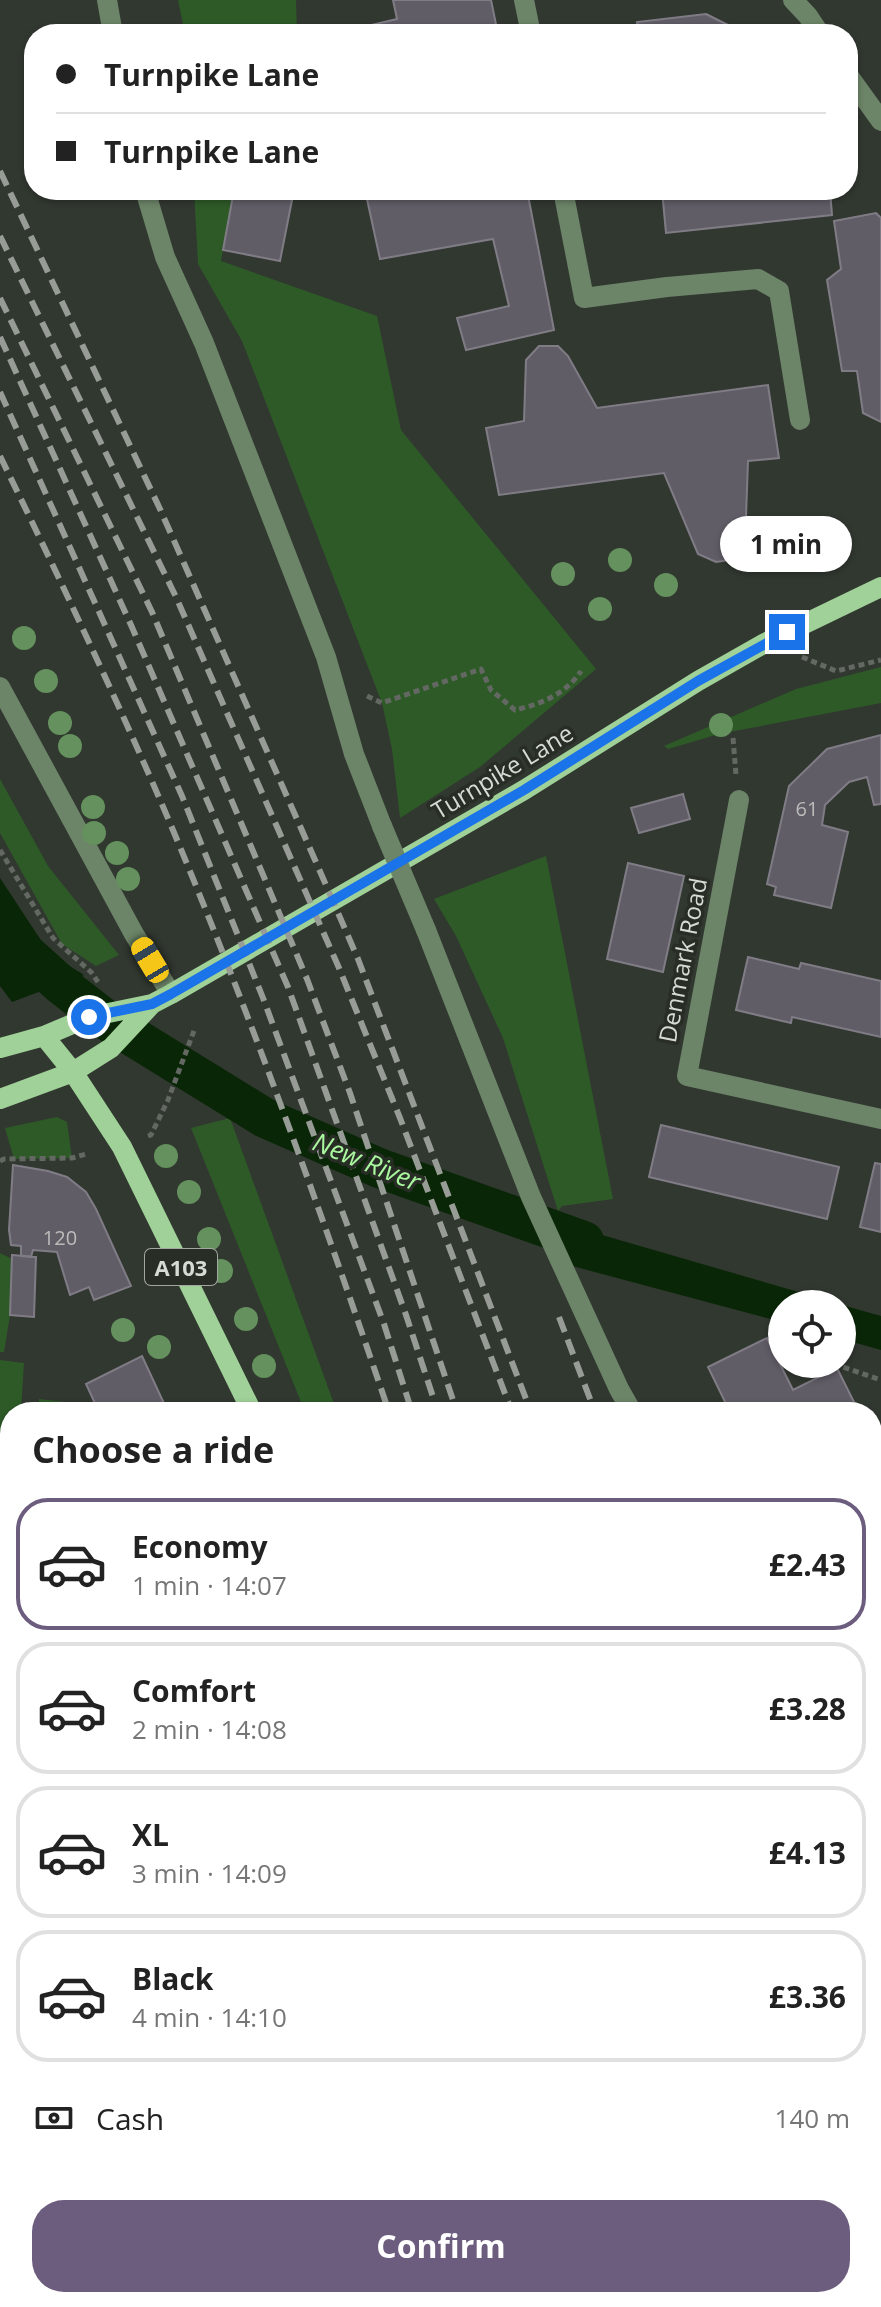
<!DOCTYPE html>
<html lang="en">
<head>
<meta charset="utf-8">
<style>
	body { margin:0; font-family:"Open Sans",sans-serif; background:#f6f6f6; color:#222; height:100vh; display:flex; flex-direction:column; font-size:30px; white-space:nowrap }
	* { box-sizing:border-box; margin:0 }
	p { font-size:26px; color:#767676 }
	.icon { flex:none; width:44px; height:44px; fill:none; stroke:currentColor; stroke-width:2; stroke-linecap:round; stroke-linejoin:round }
	.map { position:relative; flex:1; overflow:hidden }
	.drawer { position:absolute; left:0px; top:1402px; width:882px; height:906px; display:flex; flex-direction:column; background:#fff; border-radius:32px 32px 0 0; box-shadow:0 2px 6px #0004 }
	.drawer>* { flex:none }
	.banner { position:absolute; left:24px; top:24px; width:834px; height:176px; border-radius:32px; box-shadow:0 2px 6px #0004; display:grid; align-content:center; height:176px; padding:0 32px; background:#fff }
	.buttons { position:absolute; left:768px; top:1290px; display:grid; gap:16px }
	.buttons a { display:grid; place-items:center; width:88px; height:88px; border-radius:50%; background:#fff; box-shadow:0 2px 6px #0004; font-size:40px }
	.end { position:absolute; width:36px; height:36px; margin:-18px; border:10px solid #1a73e8; background:#fff; box-shadow:0 0 0 4px #fff }
	.from { border-radius:50% }
	.bubble { position:absolute; height:56px; border-radius:28px; background:#fff; box-shadow:0 2px 6px #0004; font-size:26px; font-weight:700; line-height:56px; text-align:center }
	.car { position:absolute; width:24px; height:48px; margin:-24px -12px; border-radius:10px; box-shadow:0 0 6px 2px #0007; background:linear-gradient(#f5c518 24%,#345 0 40%,#f5c518 0 76%,#345 0 86%,#f5c518 0) }
	.banner b { display:flex; align-items:center; gap:28px; height:76px; font-size:30px }
	.banner b+b { border-top:2px solid #e0e0e0 }
	.banner i { width:20px; height:20px; background:#222 }
	ul { padding:0; list-style:none }
	li { display:flex; align-items:center; gap:24px; height:132px; margin:0 16px 12px; padding:0 16px; border:4px solid #e0e0e0; border-radius:32px }
	li div { flex:1 }
	li b { display:block; font-size:30px }
	li em { font-style:normal; font-weight:700 }
	li.active { border-color:#6c5d7e }
	li>.icon { width:72px; height:72px; stroke-width:1.5 }
	h2 { padding:0 32px; font-size:36px; line-height:96px }
	.pay { display:flex; align-items:center; gap:20px; height:88px; padding:0 32px; font-size:30px }
	.pay p { margin-inline-start:auto }
	.primary-button { display:flex; gap:16px; margin-top:auto; padding:16px 32px }
	.primary-button a { flex:1; height:92px; border-radius:32px; background:#6c5d7e; color:#fff; font-size:32px; font-weight:700; line-height:92px; text-align:center }
	.map>svg:first-child { display:block }
</style>
</head>
<body>
<div class="map">
<svg width="881" height="2307" viewBox="0 0 881 2307">
	<rect width="100%" height="100%" fill="#313830"/>
	<path fill="#2e5a28" d="M178 0H296L297 34H185Z
		M194 190H234L221 261 377 316 401 430 596 669 480 767 400 818 392 749 382 703 242 341 198 264Z
		M881 667V703L719 734 668 749 664 746 796 689Z
		M0 779 48 866 119 955 96 966 62 944 0 833Z
		M546 856 613 1199 562 1206 558 1211 503 1038 456 936 434 899Z
		M57 1117 67 1122 72 1158 14 1159 5 1128Z
		M230 1118 337 1412H305L191 1128Z
		M0 1253 12 1259 10 1315 4 1352H0Z
		M0 1360 24 1363 21 1409 38 1411 39 1399 83 1404 87 1412H10V1566L0 1565Z
		M0 1873 10 1875V2079L0 2097Z"/>
	<path fill="#092606" d="M0 878 50 954 84 975 12 1002 0 986Z
		M540 1217 840 1304H782V1322L561 1263Z
		M842 1305 881 1316V1350L842 1339Z"/>
	<g fill="none" stroke-linecap="round" stroke-linejoin="round">
		<path stroke="#092606" stroke-width="40" d="M0 925 18 946 60 984 109 1022 265 1118 379 1168 584 1241"/>
	</g>
	<path fill="#615d67" stroke="#807c86" stroke-width="2" d="M393 0H491L498 34H333L397 19Z
		M706 14 740 31 741 34H639L637 22Z
		M234 190H294L280 261 223 250Z
		M365 190H527L554 330 466 350 457 318 509 306 493 239 380 259Z
		M662 190H830L832 215 666 233Z
		M876 213 881 218V422L863 413 857 371H842L827 280 841 269 834 221Z
		M539 346H558L568 356 597 408 768 385 779 458 748 461 745 545 736 559 716 562 698 554 664 473 499 495 486 428 524 421 526 360Z
		M881 735V804L874 805 867 777 849 782 825 805 822 825 848 832 831 908 774 895 776 887 767 884 789 786 827 749Z
		M683 794 690 819 639 833 631 808Z
		M628 863 684 876 663 972 607 959Z
		M748 957 799 969 801 963 881 981V1037L792 1017 791 1023 736 1010Z
		M661 1125 839 1167 827 1219 649 1177Z
		M875 1163 881 1164V1232L860 1227Z
		M13 1165 48 1171 67 1177 86 1192 96 1209 131 1286 94 1300 89 1287 70 1295 57 1252 33 1250 31 1257 21 1256V1246L11 1245 9 1230Z
		M12 1255 36 1257 34 1317 10 1315Z
		M767 1338 793 1390 837 1368 859 1412H730L708 1367Z
		M142 1356 168 1412H99L86 1384Z
		M881 1463V1614L872 1618V1467Z
		M4 1616 10 1617V1657L0 1656Z
		M0 1774 10 1776V1875L0 1873Z
		M9 2079 10 2137 1 2157 0 2097Z
		M0 2287 10 2291V2298H23L20 2307H0Z
		M319 2298H345L341 2307H333L318 2301Z"/>
	<g fill="none" stroke-linecap="round" stroke-linejoin="round">
		<path stroke="#636962" stroke-width="5" stroke-dasharray="6 4" stroke-linecap="butt" d="M802 657 836 671 881 660
			M367 696 382 703 481 669 491 690 515 710C541 704 566 694 581 671
			M733 738 736 775
			M0 850 53 938 91 972 98 982
			M148 1136 151 1135 168 1100 195 1028
			M0 1161 4 1159 72 1158 86 1154
			M834 1364 881 1380
			M872 1870 881 1867"/>
		<path stroke="#6c8468" stroke-width="20" d="M107 0 113 34
			M524 0 531 34
			M793 0 808 16 820 34
			M848 75 881 121
			M145 190 165 257 204 343 326 657 354 754 382 826
			M563 190 584 298 667 287 758 279 779 291 800 420
			M0 687 134 934 171 994
			M739 800 687 1076 881 1119
			M426 930 531 1197 619 1389 632 1412
			M0 1714 10 1715
			M872 1739 881 1749
			M872 1927 881 1943
			M0 2231 10 2235
			M153 2298 173 2307"/>
		<path stroke="#a0d198" stroke-width="20" d="M44 1036 73 1072 122 1147 252 1412
			M0 1048 44 1036 89 1017 152 1004 171 994 524 790 698 681 765 643 881 587
			M0 1099 73 1072 111 1048 152 1004
			M381 2307 384 2298"/>
		<path stroke="#979d96" stroke-width="6" stroke-dasharray="16 8" stroke-linecap="butt" d="M0 171 160 509 319 869 358 959 531 1412
			M0 236 176 597 339 968 400 1118 512 1412
			M0 298 152 612 307 979 350 1093 457 1412
			M0 337 131 625 288 987 406 1315 438 1412
			M0 392 182 796 263 998 384 1324 412 1412
			M0 456C59 577 117 699 170 823 251 1016 322 1214 389 1412
			M559 1317 595 1412
			M872 2042 881 2056
			M617 2298 619 2307
			M684 2298 686 2307
			M715 2298 718 2307
			M735 2298 738 2307
			M795 2298 798 2307
			M818 2298 821 2307"/>
		<path stroke="#6c8468" stroke-width="20" d="M382 826 426 930"/>
	</g>
	<g fill="#64915d">
		<circle cx="620" cy="560" r="12"/>
		<circle cx="563" cy="574" r="12"/>
		<circle cx="666" cy="585" r="12"/>
		<circle cx="600" cy="609" r="12"/>
		<circle cx="24" cy="638" r="12"/>
		<circle cx="46" cy="681" r="12"/>
		<circle cx="60" cy="723" r="12"/>
		<circle cx="721" cy="725" r="12"/>
		<circle cx="70" cy="746" r="12"/>
		<circle cx="93" cy="807" r="12"/>
		<circle cx="94" cy="833" r="12"/>
		<circle cx="117" cy="853" r="12"/>
		<circle cx="128" cy="879" r="12"/>
		<circle cx="166" cy="1156" r="12"/>
		<circle cx="189" cy="1192" r="12"/>
		<circle cx="209" cy="1239" r="12"/>
		<circle cx="221" cy="1271" r="12"/>
		<circle cx="246" cy="1319" r="12"/>
		<circle cx="123" cy="1330" r="12"/>
		<circle cx="159" cy="1347" r="12"/>
		<circle cx="264" cy="1366" r="12"/>
	</g>
	<g fill="none" stroke-linecap="round" stroke-linejoin="round">
		<path stroke="#1a73e8" stroke-width="10" d="M89 1017 152 1004 171 994 524 790 698 681 787 632"/>
	</g>
	<g text-anchor="middle" dominant-baseline="central" stroke-width="7" stroke-linejoin="round" paint-order="stroke">
		<g font-size="20" fill="#babcba">
			<text x="807" y="808">61</text>
			<text x="60" y="1237">120</text>
		</g>
		<rect fill="#282e26" stroke="#a2a7a1" stroke-width="2" x="145" y="1249" width="72" height="36" rx="6"/>
		<g font-size="22" font-weight="bold" fill="#d7dbd6">
			<text x="181" y="1267">A103</text>
		</g>
		<g font-size="24" fill="#d7dbd6" stroke="#282e26">
			<text transform="translate(502 771) rotate(-31)">Turnpike Lane</text>
			<text transform="translate(682 960) rotate(-79)">Denmark Road</text>
		</g>
		<g font-size="26" font-style="italic" fill="#aaf89f" stroke="#282e26">
			<text transform="translate(367 1161) rotate(22)">New River</text>
		</g>
	</g>
</svg>
<div class="buttons">
<a><svg class="icon" aria-label="locate" viewBox="0 0 24 24"><circle cx="12" cy="12" r="6"/><path d="M12 2v4M12 18v4M2 12h4M18 12h4"/></svg></a>
</div>
<i class="end from" style="left:89px;top:1017px"></i>
<i class="end" style="left:787px;top:632px"></i>
<div class="bubble" style="left:720px;top:516px;width:132px">1 min</div>
<i class="car" style="left:150px;top:960px;rotate:329deg"></i>
<div class="banner">
<b><i class="from"></i>Turnpike Lane</b>
<b><i></i>Turnpike Lane</b>
</div>
<section class="drawer">
<h2>Choose a ride</h2>
<ul>
<li class="active"><svg class="icon" aria-label="car" viewBox="0 0 24 24"><path d="M5 17H2v-5l4-1 3-4h7l3 4 3 1v5h-3M9 17h6M6 11h13"/><circle cx="7" cy="17" r="2"/><circle cx="17" cy="17" r="2"/></svg><div><b>Economy</b><p>1 min · 14:07</p></div><em>£2.43</em></li>
<li><svg class="icon" aria-label="car" viewBox="0 0 24 24"><path d="M5 17H2v-5l4-1 3-4h7l3 4 3 1v5h-3M9 17h6M6 11h13"/><circle cx="7" cy="17" r="2"/><circle cx="17" cy="17" r="2"/></svg><div><b>Comfort</b><p>2 min · 14:08</p></div><em>£3.28</em></li>
<li><svg class="icon" aria-label="car" viewBox="0 0 24 24"><path d="M5 17H2v-5l4-1 3-4h7l3 4 3 1v5h-3M9 17h6M6 11h13"/><circle cx="7" cy="17" r="2"/><circle cx="17" cy="17" r="2"/></svg><div><b>XL</b><p>3 min · 14:09</p></div><em>£4.13</em></li>
<li><svg class="icon" aria-label="car" viewBox="0 0 24 24"><path d="M5 17H2v-5l4-1 3-4h7l3 4 3 1v5h-3M9 17h6M6 11h13"/><circle cx="7" cy="17" r="2"/><circle cx="17" cy="17" r="2"/></svg><div><b>Black</b><p>4 min · 14:10</p></div><em>£3.36</em></li>
</ul>
<div class="pay"><svg class="icon" aria-label="cash" viewBox="0 0 24 24"><path d="M3 7h18v10H3z"/><circle cx="12" cy="12" r="2"/></svg>Cash<p>140 m</p></div>
<div class="primary-button"><a>Confirm</a></div>
</section>
</div>
</body>
</html>
